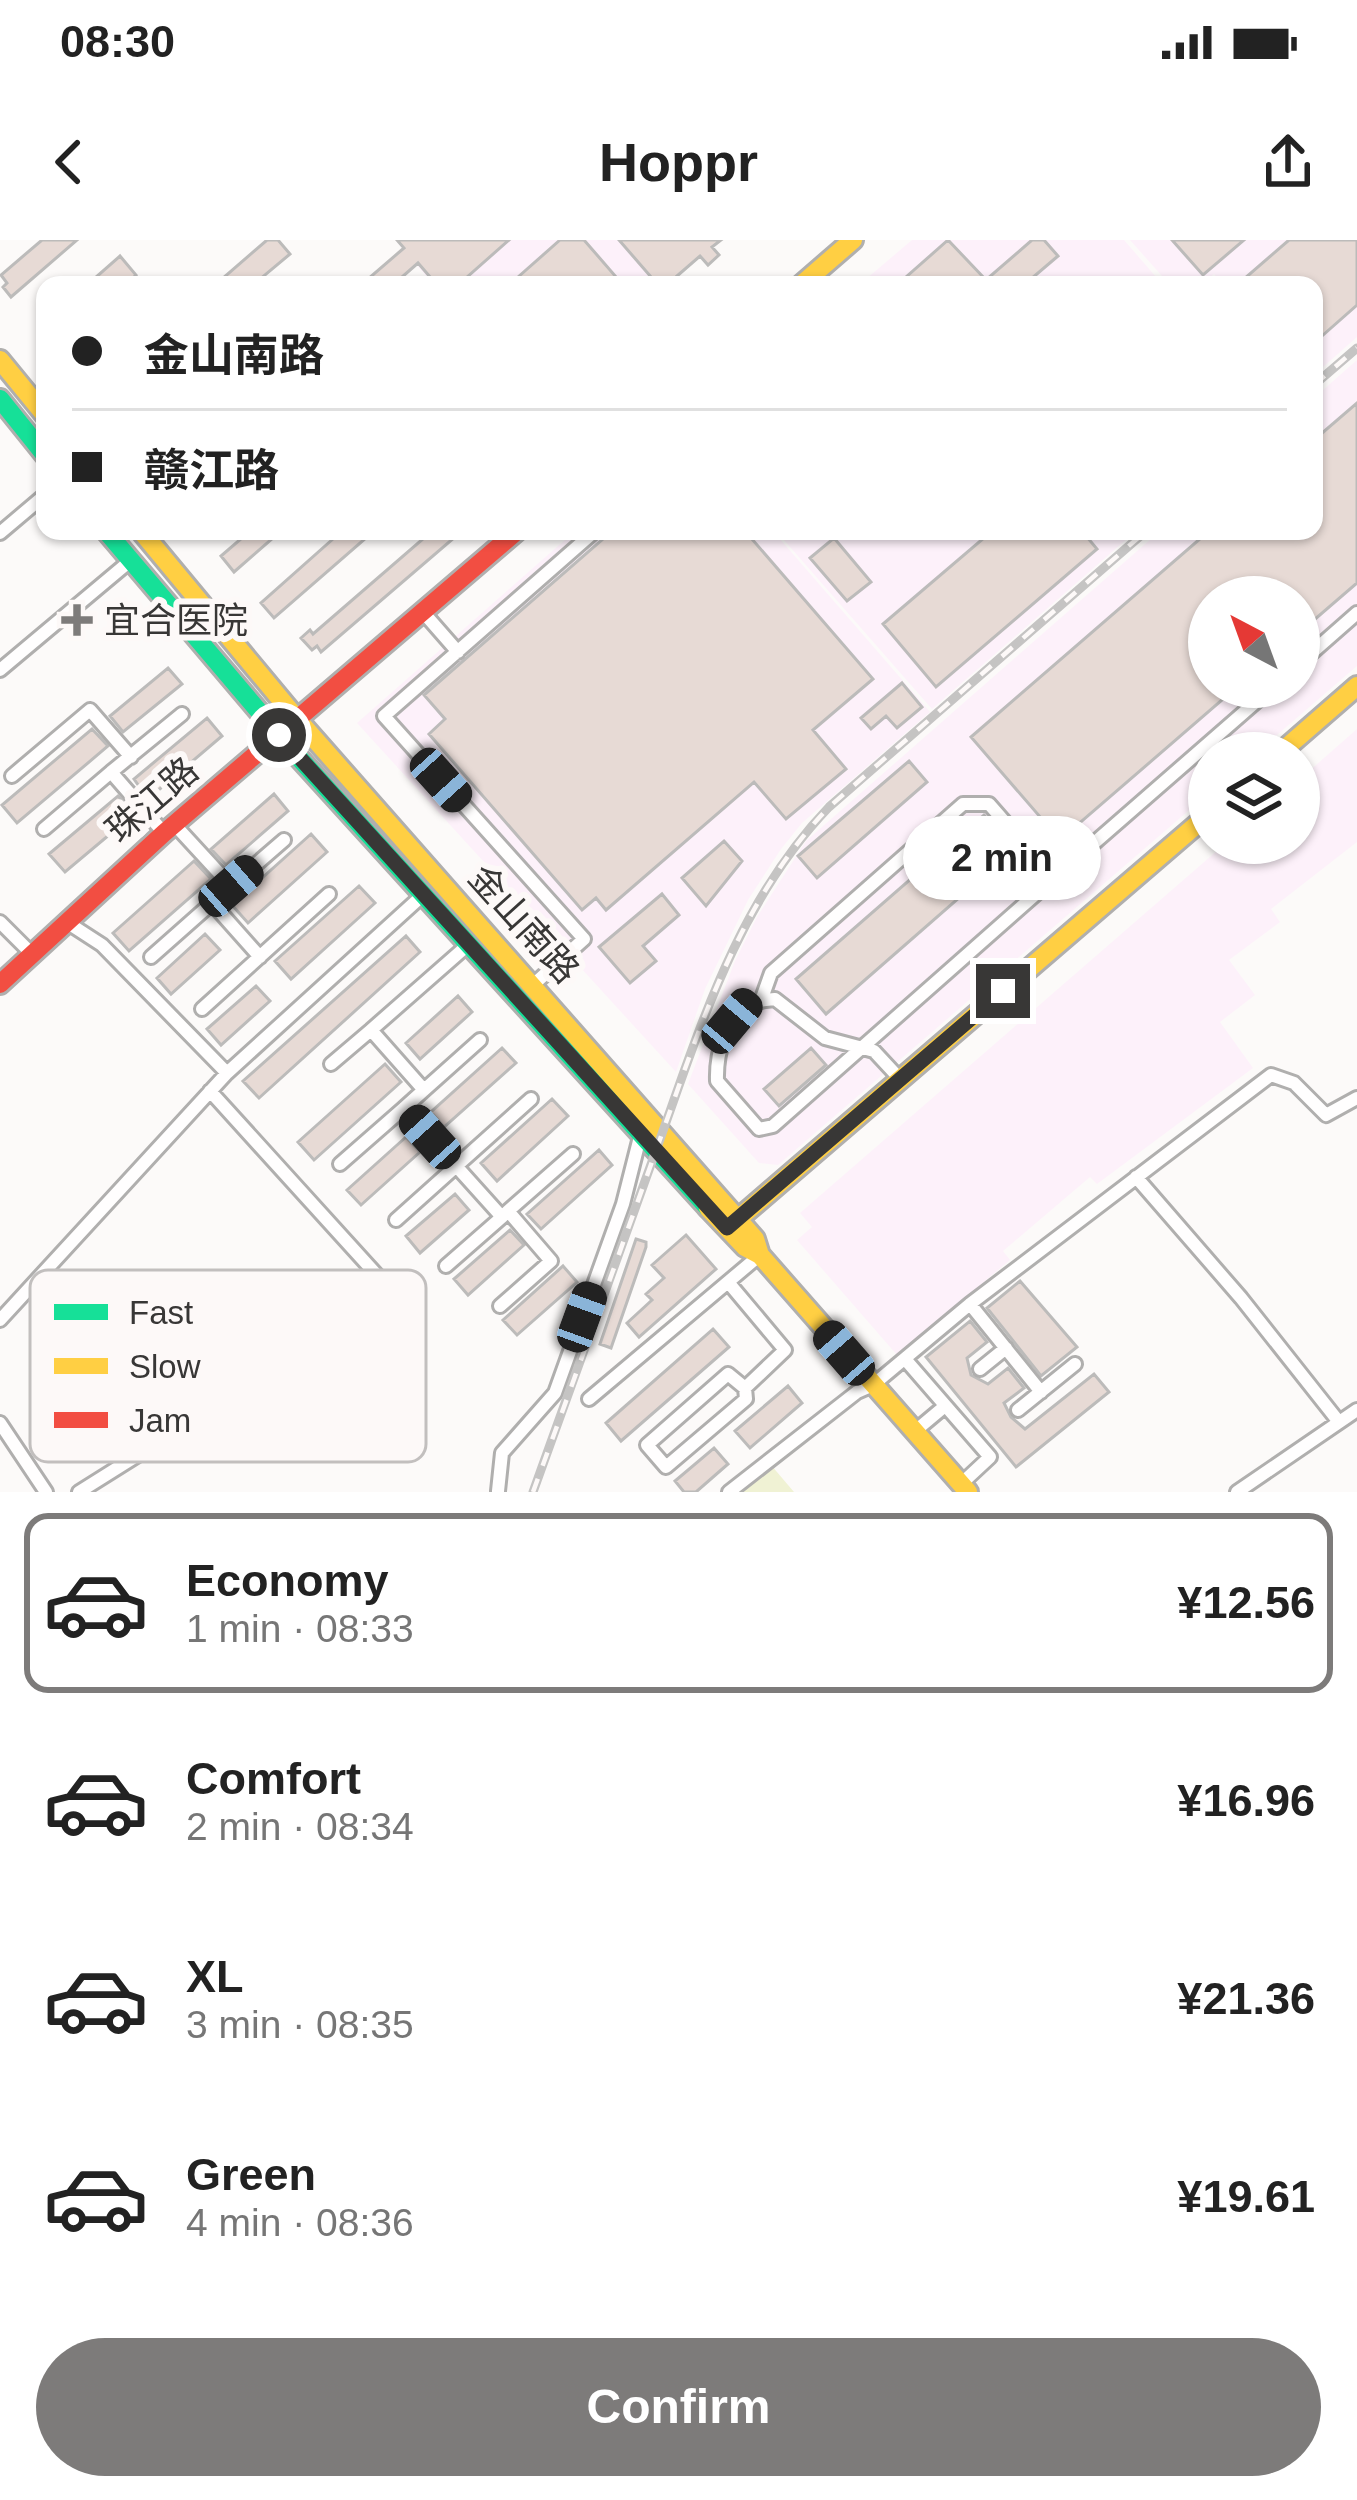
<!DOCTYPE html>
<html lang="en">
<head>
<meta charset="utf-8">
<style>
	body { margin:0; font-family:Helvetica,"Noto Sans SC",sans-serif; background:#f2f2f2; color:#222; height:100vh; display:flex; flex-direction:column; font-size:45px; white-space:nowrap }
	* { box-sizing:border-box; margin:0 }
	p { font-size:39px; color:#767676 }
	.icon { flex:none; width:66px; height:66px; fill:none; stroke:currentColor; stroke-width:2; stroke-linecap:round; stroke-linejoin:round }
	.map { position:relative; height:1252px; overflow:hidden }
	.details { display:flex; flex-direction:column; background:#fff; flex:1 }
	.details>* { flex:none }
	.banner { position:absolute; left:36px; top:36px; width:1287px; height:264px; border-radius:24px; box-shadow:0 3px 9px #0004; display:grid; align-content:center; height:264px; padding:0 36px; background:#fff }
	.needle { width:78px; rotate:319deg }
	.controls { position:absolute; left:1188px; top:336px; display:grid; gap:24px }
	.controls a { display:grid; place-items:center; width:132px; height:132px; border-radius:50%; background:#fff; box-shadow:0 3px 9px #0004; font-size:60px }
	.end { position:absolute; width:54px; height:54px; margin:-27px; border:15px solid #383736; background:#fff; box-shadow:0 0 0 6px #fff }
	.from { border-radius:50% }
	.bubble { position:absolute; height:84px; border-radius:42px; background:#fff; box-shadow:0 3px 9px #0004; font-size:39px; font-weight:600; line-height:84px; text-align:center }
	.car { position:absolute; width:36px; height:72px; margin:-36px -18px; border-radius:15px; box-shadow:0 0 9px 3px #0007; background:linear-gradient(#222 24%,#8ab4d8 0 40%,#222 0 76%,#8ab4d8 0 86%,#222 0) }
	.banner b { display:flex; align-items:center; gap:42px; height:114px; font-size:45px }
	.banner b+b { border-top:3px solid #e0e0e0 }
	.banner i { width:30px; height:30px; background:#222 }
	ul { padding:21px 0 0; list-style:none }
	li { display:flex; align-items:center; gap:36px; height:180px; margin:0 24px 18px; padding:0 12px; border:6px solid transparent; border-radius:24px }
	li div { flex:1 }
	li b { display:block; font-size:45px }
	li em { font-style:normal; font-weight:600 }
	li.on { border-color:#7d7b7a }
	li>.icon { width:108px; height:108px; stroke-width:1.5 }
	.cta { display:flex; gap:24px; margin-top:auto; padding:24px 36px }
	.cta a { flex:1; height:138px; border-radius:72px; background:#7d7b7a; color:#fff; font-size:48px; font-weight:600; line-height:138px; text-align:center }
	.status { display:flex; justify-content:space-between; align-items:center; height:84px; padding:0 60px; background:#fff; direction:ltr }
	.status svg { height:33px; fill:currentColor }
	header { display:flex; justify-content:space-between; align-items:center; height:156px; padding:0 36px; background:#fff; font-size:54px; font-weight:600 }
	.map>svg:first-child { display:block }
</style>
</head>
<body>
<div class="status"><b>08:30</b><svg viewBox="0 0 49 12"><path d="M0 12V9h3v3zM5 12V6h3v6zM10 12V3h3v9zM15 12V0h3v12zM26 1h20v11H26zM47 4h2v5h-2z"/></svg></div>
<header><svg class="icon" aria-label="back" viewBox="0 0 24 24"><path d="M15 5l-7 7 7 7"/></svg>Hoppr<svg class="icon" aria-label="share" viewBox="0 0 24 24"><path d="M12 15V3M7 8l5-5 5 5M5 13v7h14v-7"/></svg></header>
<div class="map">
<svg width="1357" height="1252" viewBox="0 0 1357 1252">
	<rect width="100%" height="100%" fill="#fcfaf9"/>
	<path fill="#fdf1fa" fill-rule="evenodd" d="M395 0H646L684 45H434Z
		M912 0H1124L1163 45H859Z
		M1130 0H1357V97L1314 135V45H1223L1214 34 1201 45H1170Z
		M1357 120V426L1256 513H1209V553L778 925 759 923 688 844 735 721 757 677 806 601 1160 291H1314V158ZM1209 357H1299V447H1209Z
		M575 291H773L930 472 802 583 781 609 748 660 705 749 676 832 357 483Z
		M776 291H1136L932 469Z
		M1357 489V602L1271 669 1280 682 1229 720 1255 755 1220 782 1253 828 1097 944 1090 937 1003 1011 1010 1020 897 1115 797 1000 812 987 800 973 1226 603H1299V540Z"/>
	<path fill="#f0f2d4" d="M771 1225 794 1252H737Z"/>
	<path fill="#e7dad5" stroke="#bcbbba" stroke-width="3" d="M42 0H77L11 57 3 47 7 43 1 35Z
		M267 0H278L290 14 253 45H215Z
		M397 0H509L458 45H437L418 23 393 45H361L404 8Z
		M560 0H584L617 38 609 45H509Z
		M619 0H721L712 7 719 15 708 25 700 16 677 36 685 45H658Z
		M948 0 986 40 1032 0H1044L1058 16 1024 45H897Z
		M1172 0H1244L1203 35Z
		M1289 0H1357V65L1314 103V45H1237Z
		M120 16 136 35 125 45H87Z
		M1357 163V343L1299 393V357H1209V447H1237L1060 600 971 497 1209 291H1314V200Z
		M250 291H281L234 332 221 316Z
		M342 291H374L274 378 261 363Z
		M432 291H462L321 412 317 406 312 410 301 398 310 390 313 394Z
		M612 291H745L873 439 813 490 846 529 786 579 754 542 606 670 596 658 582 670 429 494 445 479 424 455Z
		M992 291H1082L1097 309 936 447 883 384Z
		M834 298 871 342 847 361 810 318Z
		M168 428 182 444 123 492 110 476Z
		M902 443 922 467 897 488 886 476 871 489 861 478Z
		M207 478 222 496 148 559 134 539Z
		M92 489 108 506 17 583 2 565Z
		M909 521 927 542 817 638 798 616Z
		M274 554 288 571 226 625 211 609Z
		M118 556 134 574 65 632 49 614Z
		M984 575 1015 609 826 774 796 739Z
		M311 594 327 612 248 683 232 665Z
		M724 601 742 621 706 666 682 638Z
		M194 621 211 639 129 711 113 693Z
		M359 646 375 663 291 739 275 721Z
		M662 654 679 675 643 706 656 721 630 743 599 707Z
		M205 694 220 710 171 754 157 738Z
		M406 696 420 712 259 858 243 841Z
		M256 746 270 761 221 805 207 789Z
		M458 756 472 772 420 819 406 803Z
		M502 808 516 823 444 887 431 872Z
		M811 808 826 825 779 866 764 849Z
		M385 824 401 842 314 920 298 902Z
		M552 859 568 876 497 941 481 923Z
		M406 897 420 912 361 965 347 950Z
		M599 910 612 925 541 989 527 974Z
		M455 954 469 970 420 1013 406 996Z
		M510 990 524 1005 468 1055 454 1039Z
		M686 995 716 1029 639 1097 627 1083 652 1060 646 1054 664 1038 652 1025Z
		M636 999 646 1002V1007L611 1108 600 1104Z
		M563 1026 577 1042 517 1095 503 1080Z
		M1020 1041 1077 1107 1041 1136 987 1068Z
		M970 1081 987 1102 967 1118 971 1135 988 1144 1008 1128 1024 1148 1004 1163 1011 1177 1025 1189 1094 1134 1109 1152 1016 1227 926 1117Z
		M713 1089 729 1107 621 1201 606 1183Z
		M788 1146 802 1163 750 1208 735 1191Z
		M714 1208 728 1224 696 1252H684L675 1241Z"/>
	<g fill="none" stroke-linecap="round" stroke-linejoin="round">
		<g stroke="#b0afae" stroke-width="18">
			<path id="street" d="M0 293 45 255
				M423 372 458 412
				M1299 424 1357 373
				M0 430 130 321
				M12 536 90 470 131 517
				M174 584 231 646 212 663 260 717
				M44 589 111 532
				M164 593 111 532 182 474
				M1054 638 1273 447
				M231 646 284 600
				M65 681 102 705 227 833
				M0 682 31 713
				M151 717 212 663
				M533 745 584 699 384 476 595 291
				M761 761 771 733 963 564H989L1054 638 773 886 759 889 717 841C716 808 726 787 747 762L775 759 825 798 874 811 900 839
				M202 769 329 654
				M371 790 469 704
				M331 824 371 790 424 850 404 868 502 977 508 971 551 1021 500 1066
				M424 850 480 800
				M340 924 404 868
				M1136 937 1241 1058 1339 1182
				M508 971 573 914
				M396 980 531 859
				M446 1026 502 977
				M728 1042 785 1110 745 1148 728 1134 647 1205 666 1227 746 1159 745 1148
				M970 1064 1041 1152
				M0 1080 227 833 424 654
				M905 1119 990 1217 961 1244
				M980 1129 1006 1108
				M589 1159 760 1015
				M1018 1170 1075 1124
				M0 1183 46 1252
				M914 1192 945 1166
				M498 1251 502 1213 555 1153 623 964 641 893
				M79 1252 337 1090 385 1044 210 851
				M729 1252 857 1152 873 1145 970 1064 1271 835 1294 843 1326 875 1357 858
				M1237 1252 1357 1170"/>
		</g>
		<g stroke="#b0afae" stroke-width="24">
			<path id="fast" d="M0 159 45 215
				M106 291 290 508 708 968"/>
		</g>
		<g stroke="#b0afae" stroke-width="24">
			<path id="slow" d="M801 45 853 0
				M0 120 45 175
				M141 291 297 479 755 999 760 1015
				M1280 513 1357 446
				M708 968 745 1007 760 1015 968 1252
				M731 985 1209 574"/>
		</g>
		<g stroke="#b0afae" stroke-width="24">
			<path id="jam" d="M0 744 164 593 517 291"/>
		</g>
		<use href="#street" stroke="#fffefe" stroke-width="12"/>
		<use href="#fast" stroke="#16e098" stroke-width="18"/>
		<use href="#slow" stroke="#ffcf43" stroke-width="18"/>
		<use href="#jam" stroke="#f24e42" stroke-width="18"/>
		<g stroke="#c5c4c3" stroke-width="9">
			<path id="rail" d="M1314 145 1357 108
				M533 1252C574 1140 614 1028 654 916 699 792 735 665 829 567L1146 291"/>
		</g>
		<use href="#rail" stroke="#fdf9f8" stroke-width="4.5" stroke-dasharray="14" stroke-linecap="butt"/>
	</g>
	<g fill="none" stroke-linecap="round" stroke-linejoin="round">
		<path stroke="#383736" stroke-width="15" d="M279 495 727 988 1003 751"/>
	</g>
	<path fill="#7d7b7a" stroke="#fdf9f8" stroke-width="4.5" d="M71 362h12v12h12v12h-12v12h-12v-12h-12v-12h12z"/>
	<g text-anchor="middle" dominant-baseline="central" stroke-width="12" stroke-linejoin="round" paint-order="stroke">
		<g font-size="36" fill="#383736" stroke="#fdf9f8" text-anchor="start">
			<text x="104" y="380">宜合医院</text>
		</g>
		<g font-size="36" fill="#383736" stroke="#fdf9f8">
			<text transform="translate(152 560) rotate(-41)">珠江路</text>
			<text transform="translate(524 684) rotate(48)">金山南路</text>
		</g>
	</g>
	<rect x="30" y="1030" width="396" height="192" rx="18" fill="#fdf9f8" stroke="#c2bfbe" stroke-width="3"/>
	<rect x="54" y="1064" width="54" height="16" fill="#16e098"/>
	<rect x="54" y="1118" width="54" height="16" fill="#ffcf43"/>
	<rect x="54" y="1172" width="54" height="16" fill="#f24e42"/>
	<g font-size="33" fill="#383736">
		<text x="129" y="1084">Fast</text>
		<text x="129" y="1138">Slow</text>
		<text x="129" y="1192">Jam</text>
	</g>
</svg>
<div class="controls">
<a><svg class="needle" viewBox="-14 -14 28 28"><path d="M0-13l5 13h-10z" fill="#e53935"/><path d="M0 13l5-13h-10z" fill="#767676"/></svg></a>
<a><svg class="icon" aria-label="layers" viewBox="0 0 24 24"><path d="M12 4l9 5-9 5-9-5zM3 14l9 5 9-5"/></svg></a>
</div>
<i class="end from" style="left:279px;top:495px"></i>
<i class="end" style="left:1003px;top:751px"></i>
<div class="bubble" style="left:903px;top:576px;width:198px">2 min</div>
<i class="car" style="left:441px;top:540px;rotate:138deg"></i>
<i class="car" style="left:231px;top:646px;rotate:49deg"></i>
<i class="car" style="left:732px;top:781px;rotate:40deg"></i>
<i class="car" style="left:430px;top:897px;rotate:318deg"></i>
<i class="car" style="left:582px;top:1077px;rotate:20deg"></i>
<i class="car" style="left:844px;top:1113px;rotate:319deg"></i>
<div class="banner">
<b><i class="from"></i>金山南路</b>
<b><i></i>赣江路</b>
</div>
</div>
<section class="details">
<ul>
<li class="on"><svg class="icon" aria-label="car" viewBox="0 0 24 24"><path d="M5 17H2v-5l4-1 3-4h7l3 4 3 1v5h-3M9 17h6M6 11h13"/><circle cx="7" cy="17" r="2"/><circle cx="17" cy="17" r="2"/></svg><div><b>Economy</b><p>1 min · 08:33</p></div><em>¥12.56</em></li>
<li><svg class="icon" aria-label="car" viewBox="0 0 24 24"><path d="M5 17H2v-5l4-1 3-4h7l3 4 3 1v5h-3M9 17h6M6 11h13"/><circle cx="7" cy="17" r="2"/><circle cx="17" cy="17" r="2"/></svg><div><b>Comfort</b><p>2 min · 08:34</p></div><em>¥16.96</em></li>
<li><svg class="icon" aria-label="car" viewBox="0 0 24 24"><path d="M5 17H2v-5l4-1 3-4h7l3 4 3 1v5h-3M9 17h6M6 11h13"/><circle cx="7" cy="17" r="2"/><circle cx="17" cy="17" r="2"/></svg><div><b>XL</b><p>3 min · 08:35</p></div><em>¥21.36</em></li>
<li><svg class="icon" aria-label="car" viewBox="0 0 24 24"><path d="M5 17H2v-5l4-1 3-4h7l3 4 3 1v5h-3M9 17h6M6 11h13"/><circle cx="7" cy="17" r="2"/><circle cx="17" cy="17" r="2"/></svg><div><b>Green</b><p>4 min · 08:36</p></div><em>¥19.61</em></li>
</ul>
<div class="cta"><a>Confirm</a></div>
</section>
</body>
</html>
